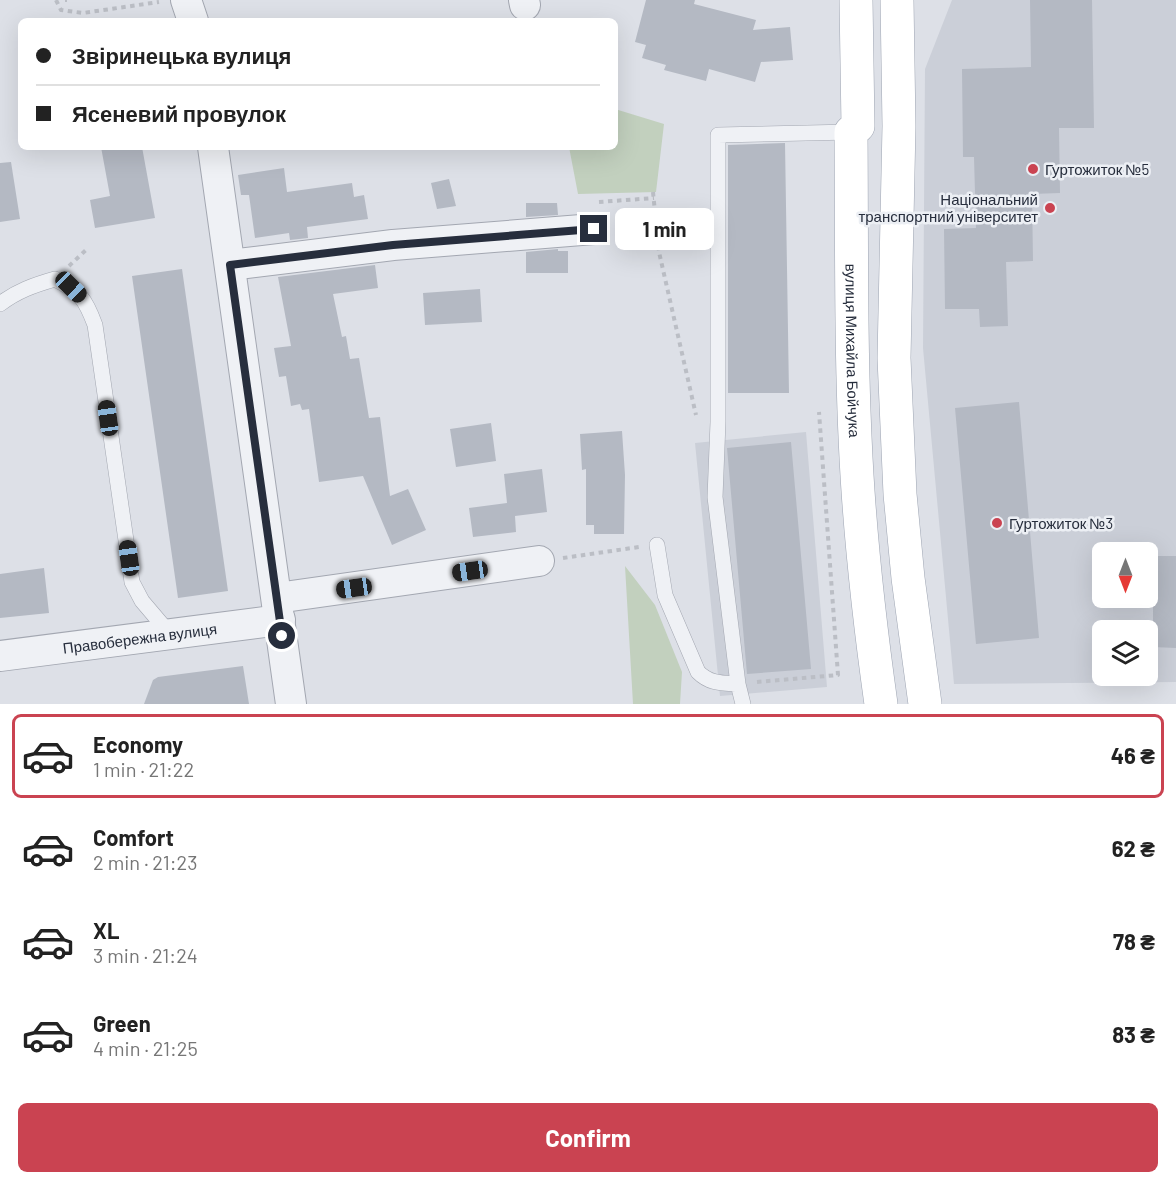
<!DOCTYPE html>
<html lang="en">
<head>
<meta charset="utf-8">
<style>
	body { margin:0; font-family:Barlow,sans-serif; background:#f2f2f2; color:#222; height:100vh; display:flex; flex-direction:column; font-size:22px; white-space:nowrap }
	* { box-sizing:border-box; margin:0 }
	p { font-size:20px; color:#767676 }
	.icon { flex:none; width:33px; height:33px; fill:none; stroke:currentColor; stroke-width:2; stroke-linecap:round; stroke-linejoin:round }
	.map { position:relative; height:704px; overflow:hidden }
	.details { display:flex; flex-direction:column; background:#fff; flex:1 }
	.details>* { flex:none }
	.hud { position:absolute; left:18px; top:18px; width:600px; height:132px; border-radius:9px; box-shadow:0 6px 24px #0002; display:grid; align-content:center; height:132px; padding:0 18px; background:#fff }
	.needle { width:39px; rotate:180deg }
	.buttons { position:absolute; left:1092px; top:542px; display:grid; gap:12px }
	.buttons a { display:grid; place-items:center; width:66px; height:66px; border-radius:9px; background:#fff; box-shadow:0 6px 24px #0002; font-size:30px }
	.end { position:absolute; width:27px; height:27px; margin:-14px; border:8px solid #272e3d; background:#fff; box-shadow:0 0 0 3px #fff }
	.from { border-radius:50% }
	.bubble { position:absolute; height:42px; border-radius:9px; background:#fff; box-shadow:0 6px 24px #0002; font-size:20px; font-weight:700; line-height:42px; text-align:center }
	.car { position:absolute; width:18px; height:36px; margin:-18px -9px; border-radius:8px; box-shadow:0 0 4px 2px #0007; background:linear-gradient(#222 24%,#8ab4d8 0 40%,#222 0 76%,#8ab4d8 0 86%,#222 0) }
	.hud b { display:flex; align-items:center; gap:21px; height:57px; font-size:22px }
	.hud b+b { border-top:2px solid #e0e0e0 }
	.hud i { width:15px; height:15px; background:#222 }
	ul { padding:10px 0 0; list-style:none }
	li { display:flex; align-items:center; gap:18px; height:84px; margin:0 12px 9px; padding:0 6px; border:3px solid transparent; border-radius:9px }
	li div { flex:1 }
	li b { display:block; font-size:22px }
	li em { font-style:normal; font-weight:700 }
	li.on { border-color:#ca4351 }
	li>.icon { width:54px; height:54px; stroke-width:1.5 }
	.action { display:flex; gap:12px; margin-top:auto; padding:12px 18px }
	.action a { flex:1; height:69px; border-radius:9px; background:#ca4351; color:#fff; font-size:24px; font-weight:700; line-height:69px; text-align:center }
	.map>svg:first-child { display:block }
</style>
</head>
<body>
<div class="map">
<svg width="1176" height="704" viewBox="0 0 1176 704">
	<rect width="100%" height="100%" fill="#dde0e7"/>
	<path fill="#cbcfd8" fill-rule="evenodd" d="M952 0H1176V682L954 684 923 348 925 69ZM1102 552H1148V597H1102ZM1102 630H1148V675H1102Z
		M806 432 827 687 720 696 695 443Z"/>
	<path fill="#c2d0be" d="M615 109 664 124 656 192 578 194 569 147H615Z
		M625 566 655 605 682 672 680 704H633Z"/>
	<path fill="#b4b9c3" d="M646 0H695L694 4 756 20 753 30 790 27 793 60 761 62 755 82 709 69 706 81 664 70 666 65 642 58 646 45 635 42Z
		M1030 0H1092L1094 128H1059L1060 193 1032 194 1033 261 1006 262 1008 326 980 327 979 309H945L944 229 976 228 974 157H963L962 69 1031 67Z
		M785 143 789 393H728V145Z
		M101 147H142L155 218 95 228 90 200 110 196Z
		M11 162 20 219 0 222V163Z
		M284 168 287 192 352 183 354 197 364 195 368 219 307 227 308 238 290 240 289 233 255 238 249 195H241L238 175Z
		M449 179 456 206 437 209 431 183Z
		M526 203H557L558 215 526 217Z
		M558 249V251H568V273H526V252Z
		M375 265 378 288 333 294 342 337 346 336 350 359 359 358 369 418 380 417 390 496 408 489 426 530 392 545 363 476 319 482 309 409 302 410 300 404 291 406 286 376 279 377 274 348 291 346 278 277Z
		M182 269 228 591 178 598 132 276Z
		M480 289 482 322 425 325 423 293Z
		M1019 402 1039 638 976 644 955 408Z
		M491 423 496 461 456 467 450 429Z
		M622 431 625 475 624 534H594V525H586V469L582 470 580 434Z
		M791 442 811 669 747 674 727 448Z
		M542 469 547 512 515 516 516 532 473 537 469 508 507 503 504 474Z
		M1153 556H1176V648L1153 647Z
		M44 568 49 613 0 618V574Z
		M243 666 249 704H144L153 680 158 677Z"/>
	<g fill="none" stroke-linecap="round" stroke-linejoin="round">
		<g stroke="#a3a7b1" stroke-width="16">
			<path id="service" d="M0 304C17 291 34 285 55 279 80 292 85 298 95 325L132 582 142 601 170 634
				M657 545 665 595 698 672C710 684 722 683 738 684
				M743 704 738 684 715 497 718 422V135L851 132"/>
		</g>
		<g stroke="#a3a7b1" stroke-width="32">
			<g id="minor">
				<path d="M186 0 193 21"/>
				<path d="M524 0 525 5"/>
				<path d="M213 147 291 704"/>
				<path d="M230 265 393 245 594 229"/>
				<path d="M277 598 539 561"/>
				<path id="s1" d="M0 656 280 620"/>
			</g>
		</g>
		<g stroke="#9da4b2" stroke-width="34">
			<g id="primary">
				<path id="s2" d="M856 0 858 126 851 132C852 251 850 372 858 491 863 563 871 633 881 704"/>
				<path d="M897 0 899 126 894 358 900 494 908 578 925 704"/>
			</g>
		</g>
		<path stroke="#bbbec5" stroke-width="4" stroke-dasharray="4.5 4.5" stroke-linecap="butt" d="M56 0 61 10 83 13 159 2
			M65 0H67
			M653 192 659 252 696 415
			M599 202 654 198
			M69 266 86 250
			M563 558 639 547
			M757 682 838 675 819 412"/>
		<use href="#service" stroke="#eff1f5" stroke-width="15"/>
		<use href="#minor" stroke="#eff1f5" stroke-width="30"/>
		<use href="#primary" stroke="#fff" stroke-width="33"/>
	</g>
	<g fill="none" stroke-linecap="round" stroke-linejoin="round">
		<path stroke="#272e3d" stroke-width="8" d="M282 636 230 265 393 245 594 229"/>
	</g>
	<g fill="#ca4351" stroke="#eceff4" stroke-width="2">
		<circle cx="1033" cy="169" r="6"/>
		<circle cx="1050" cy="208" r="6"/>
		<circle cx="997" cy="523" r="6"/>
	</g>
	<g text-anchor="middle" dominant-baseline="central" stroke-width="5" stroke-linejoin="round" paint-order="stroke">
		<g font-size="15" fill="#272e3d" stroke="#eceff4" text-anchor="start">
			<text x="1045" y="169">Гуртожиток №5</text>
			<text x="1038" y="199" text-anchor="end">Національний<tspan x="1038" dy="17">транспортний університет</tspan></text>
			<text x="1009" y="523">Гуртожиток №3</text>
		</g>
		<g font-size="15" fill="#272e3d" stroke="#eceff4">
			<text stroke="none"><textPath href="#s2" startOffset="354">вулиця Михайла Бойчука</textPath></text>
			<text stroke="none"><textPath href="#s1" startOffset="141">Правобережна вулиця</textPath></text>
		</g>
	</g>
</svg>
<div class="buttons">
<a><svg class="needle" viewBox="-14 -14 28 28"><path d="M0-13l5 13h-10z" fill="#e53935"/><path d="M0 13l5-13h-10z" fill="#767676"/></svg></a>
<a><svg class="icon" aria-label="layers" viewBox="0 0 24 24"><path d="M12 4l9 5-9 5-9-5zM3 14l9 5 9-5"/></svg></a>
</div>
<i class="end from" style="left:282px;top:636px"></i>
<i class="end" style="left:594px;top:229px"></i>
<div class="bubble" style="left:615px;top:208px;width:99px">1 min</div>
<i class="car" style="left:71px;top:287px;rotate:134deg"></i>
<i class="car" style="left:108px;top:418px;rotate:352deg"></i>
<i class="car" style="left:129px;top:558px;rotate:352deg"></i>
<i class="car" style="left:470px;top:571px;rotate:262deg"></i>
<i class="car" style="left:354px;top:588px;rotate:262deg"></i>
<div class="hud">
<b><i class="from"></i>Звіринецька вулиця</b>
<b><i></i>Ясеневий провулок</b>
</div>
</div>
<section class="details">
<ul>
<li class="on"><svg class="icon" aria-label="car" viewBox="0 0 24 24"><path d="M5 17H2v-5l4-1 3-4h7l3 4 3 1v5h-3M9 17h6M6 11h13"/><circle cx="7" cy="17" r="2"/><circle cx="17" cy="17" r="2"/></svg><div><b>Economy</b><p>1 min · 21:22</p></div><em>46 ₴</em></li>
<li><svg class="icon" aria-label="car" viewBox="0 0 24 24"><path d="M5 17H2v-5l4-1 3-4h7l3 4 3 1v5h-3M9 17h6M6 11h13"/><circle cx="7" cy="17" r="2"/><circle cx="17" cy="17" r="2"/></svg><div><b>Comfort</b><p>2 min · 21:23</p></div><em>62 ₴</em></li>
<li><svg class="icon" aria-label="car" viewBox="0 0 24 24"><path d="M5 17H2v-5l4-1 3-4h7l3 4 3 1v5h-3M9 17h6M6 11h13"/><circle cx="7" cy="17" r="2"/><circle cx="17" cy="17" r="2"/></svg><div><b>XL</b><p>3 min · 21:24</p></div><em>78 ₴</em></li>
<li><svg class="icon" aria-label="car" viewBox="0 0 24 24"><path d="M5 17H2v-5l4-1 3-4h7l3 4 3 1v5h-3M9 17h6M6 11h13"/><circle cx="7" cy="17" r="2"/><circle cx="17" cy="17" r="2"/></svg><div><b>Green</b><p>4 min · 21:25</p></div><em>83 ₴</em></li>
</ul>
<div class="action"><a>Confirm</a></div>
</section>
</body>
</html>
